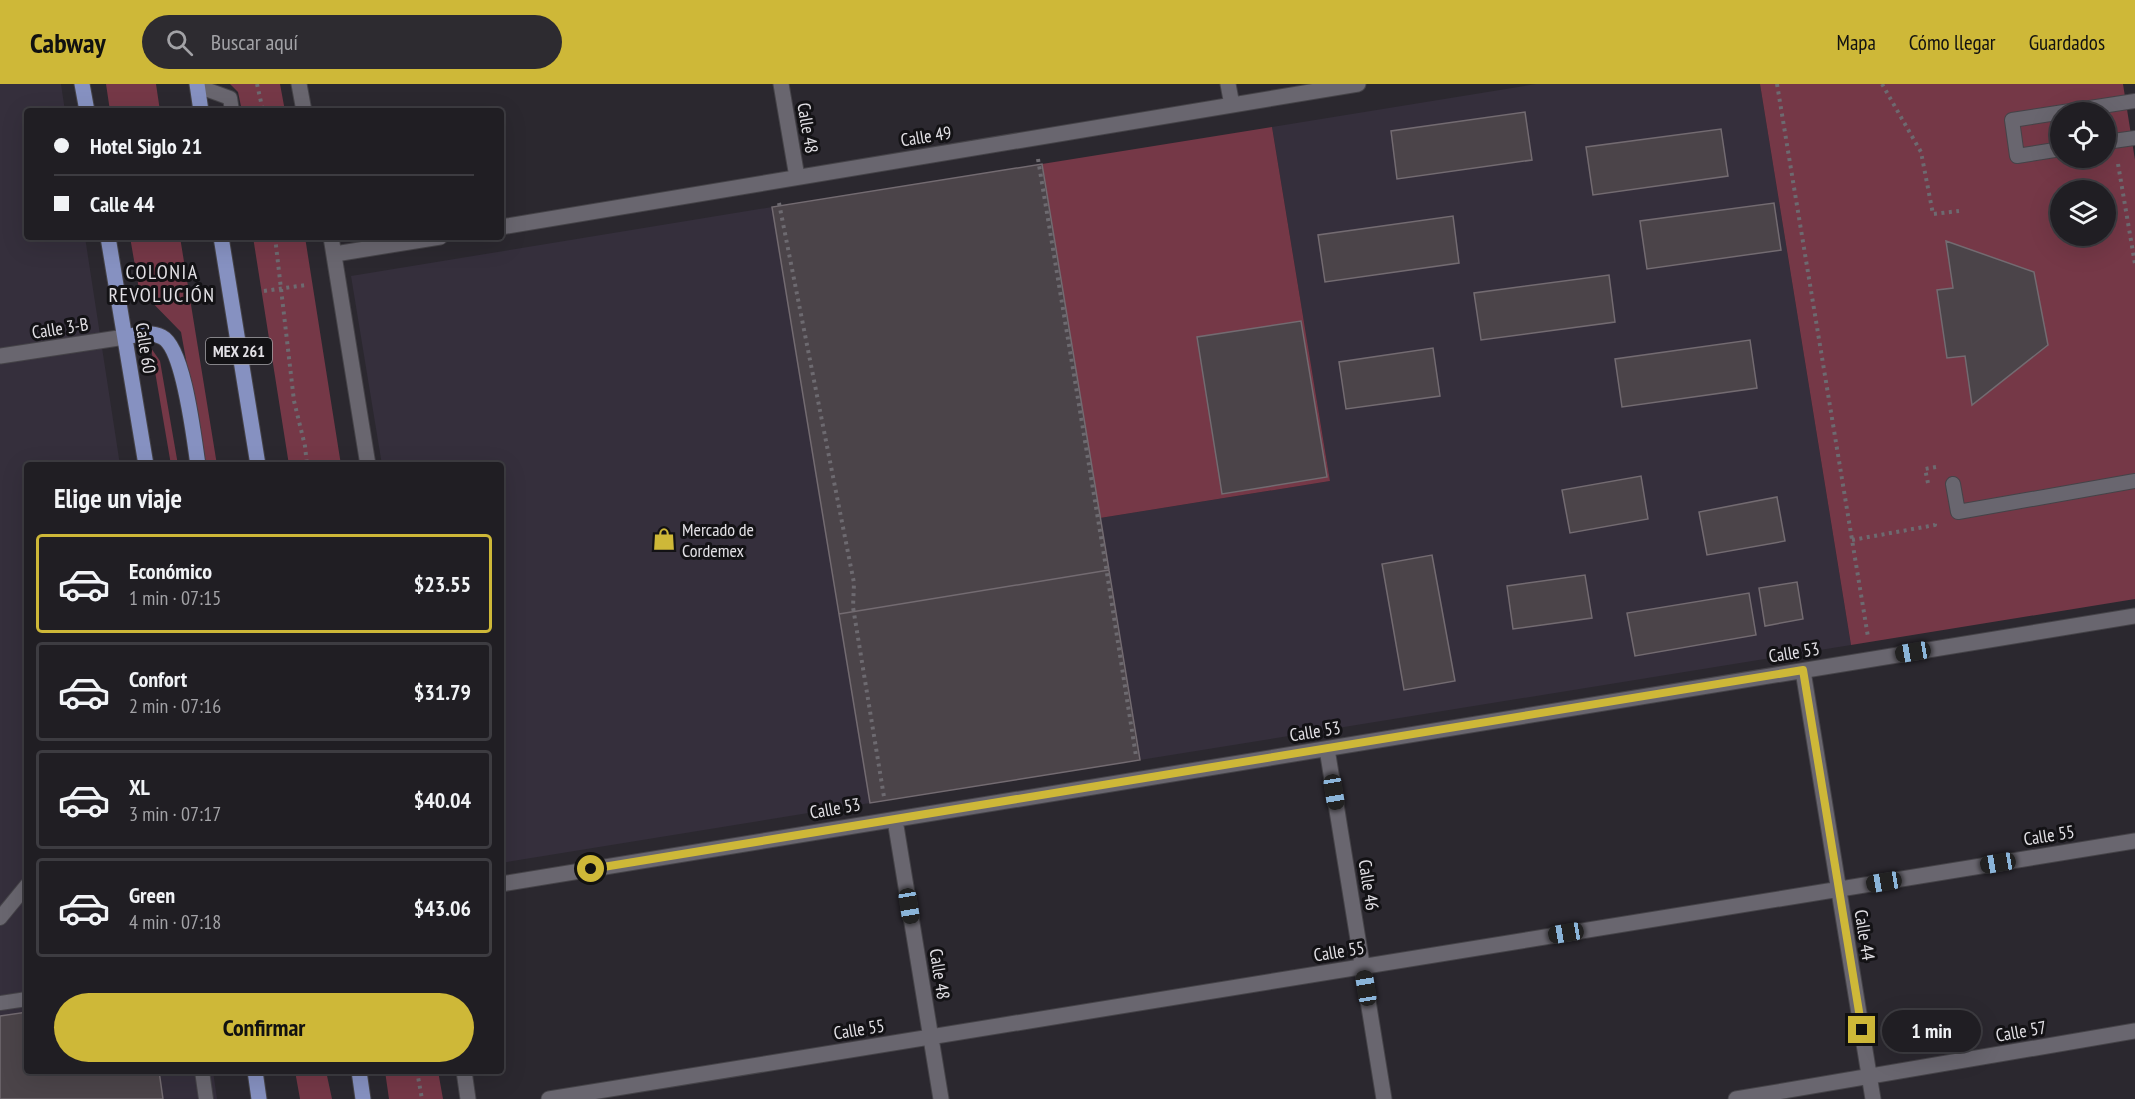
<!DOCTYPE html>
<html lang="es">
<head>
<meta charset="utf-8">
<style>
	body { margin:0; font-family:"PT Sans Narrow",sans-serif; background:#2d2b30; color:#f1f3f6; height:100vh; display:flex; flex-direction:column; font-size:22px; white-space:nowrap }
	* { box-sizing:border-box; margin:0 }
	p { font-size:20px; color:#a2a2a6 }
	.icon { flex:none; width:33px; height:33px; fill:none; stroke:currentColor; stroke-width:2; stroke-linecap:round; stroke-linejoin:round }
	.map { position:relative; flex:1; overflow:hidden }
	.side { position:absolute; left:24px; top:378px; width:480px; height:612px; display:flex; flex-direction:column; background:#201e23; border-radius:6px; box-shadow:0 6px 24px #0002,0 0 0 2px #3d3c41 }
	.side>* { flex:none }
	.guide { position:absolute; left:24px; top:24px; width:480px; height:132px; border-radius:6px; box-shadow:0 6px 24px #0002,0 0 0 2px #3d3c41; display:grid; align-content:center; height:132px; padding:0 30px; background:#201e23 }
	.fabs { position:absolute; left:2050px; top:18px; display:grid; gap:12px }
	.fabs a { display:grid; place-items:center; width:66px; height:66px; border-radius:50%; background:#201e23; box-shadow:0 6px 24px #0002,0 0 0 2px #3d3c41; font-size:30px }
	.end { position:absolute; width:27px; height:27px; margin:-14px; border:8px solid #ceb838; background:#111; box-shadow:0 0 0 3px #111 }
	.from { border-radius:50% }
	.bubble { position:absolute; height:42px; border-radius:21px; background:#201e23; box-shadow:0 6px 24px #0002,0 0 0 2px #3d3c41; font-size:20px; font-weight:700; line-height:42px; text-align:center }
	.car { position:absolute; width:18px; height:36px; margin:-18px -9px; border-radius:8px; box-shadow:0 0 4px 2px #0007; background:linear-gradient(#222 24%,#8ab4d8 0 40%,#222 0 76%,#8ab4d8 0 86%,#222 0) }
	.guide b { display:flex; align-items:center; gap:21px; height:57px; font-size:22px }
	.guide b+b { border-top:2px solid #3d3c41 }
	.guide i { width:15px; height:15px; background:#f1f3f6 }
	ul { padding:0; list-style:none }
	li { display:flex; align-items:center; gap:18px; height:99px; margin:0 12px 9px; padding:0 18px; border:3px solid #3d3c41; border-radius:6px }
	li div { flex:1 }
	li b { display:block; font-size:22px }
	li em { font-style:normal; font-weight:700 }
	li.on { border-color:#ceb838 }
	li>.icon { width:54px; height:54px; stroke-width:1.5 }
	h2 { padding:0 30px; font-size:27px; line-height:72px }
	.primary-button { display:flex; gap:12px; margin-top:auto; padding:12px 30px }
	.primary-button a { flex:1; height:69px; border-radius:36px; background:#ceb838; color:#111; font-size:24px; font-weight:700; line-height:69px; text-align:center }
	header { display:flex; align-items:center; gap:36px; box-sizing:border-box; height:84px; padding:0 30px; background:#ceb838; color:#111 }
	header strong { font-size:28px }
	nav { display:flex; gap:33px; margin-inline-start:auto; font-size:21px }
	.search { width:420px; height:54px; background:#2d2b30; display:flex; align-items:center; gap:15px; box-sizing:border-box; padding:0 21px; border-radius:33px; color:#a2a2a6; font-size:22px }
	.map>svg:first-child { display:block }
</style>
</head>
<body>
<header>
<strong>Cabway</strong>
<div class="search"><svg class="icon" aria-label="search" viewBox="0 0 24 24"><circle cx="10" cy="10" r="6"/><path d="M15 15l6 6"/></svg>Buscar aquí</div>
<nav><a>Mapa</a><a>Cómo llegar</a><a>Guardados</a></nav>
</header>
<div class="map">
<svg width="2135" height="1015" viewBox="0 0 2135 1015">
	<rect width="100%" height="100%" fill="#2b282f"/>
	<path fill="#352f3c" d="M0 0H61L65 27H27V153H85L120 381H27V987H213L217 1015H0Z
		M1536 0H1760L1851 561 1140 676 1100 434 1330 397 1272 43Z
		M772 123 870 719 501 779V381H382L351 192Z"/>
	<path fill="#753847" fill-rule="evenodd" d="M106 0H156L160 27H110Z
		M230 0H280L285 27H242L238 8Z
		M1760 0H2123L2135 76V515L1851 561ZM2061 28H2106V74H2061ZM2061 106H2106V152H2061Z
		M1272 43 1330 397 1100 434 1042 80Z
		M130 153H180L217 381H205L181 248 139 205Z
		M253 153H305L341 381H289Z
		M151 264 160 277 178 381H171Z
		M295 987H326L332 1015H300Z
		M385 987H438L443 1015H389Z"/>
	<path fill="#4b4449" stroke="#736b71" stroke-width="1.5" d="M1525 28 1532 76 1397 95 1391 47Z
		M1721 45 1728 92 1593 111 1586 63Z
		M1042 80 1109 486 839 530 772 123Z
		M1774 119 1781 166 1647 185 1640 137Z
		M1453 132 1459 179 1325 198 1318 151Z
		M1946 157 2034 188 2048 261 1972 321 1965 272 1947 274 1937 206 1953 204Z
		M1609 191 1615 238 1481 256 1474 209Z
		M1301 237 1327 393 1222 410 1197 253Z
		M1750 256 1757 304 1622 323 1615 275Z
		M1433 264 1440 312 1346 325 1339 278Z
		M1641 392 1648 435 1570 449 1562 406Z
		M1777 413 1785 457 1707 471 1699 428Z
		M1432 471 1455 597 1404 606 1382 480Z
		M1109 486 1140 676 870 719 839 530Z
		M1585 491 1592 534 1513 545 1507 502Z
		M1797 498 1803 535 1765 542 1759 504Z
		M1749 509 1756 551 1635 572 1627 529Z
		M27 928V987H159L163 1015H0V932Z"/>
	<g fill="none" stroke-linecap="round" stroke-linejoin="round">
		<g stroke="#454348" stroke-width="16">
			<path id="service" d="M197 2 230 14 232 27
				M2106 58 2135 54
				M2061 65 2017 72 2012 36 2135 17
				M1953 400 1958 428 2135 397
				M0 834 27 801
				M0 919 27 915
				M202 987 206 1015"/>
		</g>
		<g stroke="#454348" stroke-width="17">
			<path id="minor" d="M299 0 304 27
				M781 0 797 93
				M1228 0 1232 21
				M501 143 1358 0
				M331 153 368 381
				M335 170 440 153
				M0 272 125 253
				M1803 587 1873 1015
				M1327 665 1384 1015
				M895 736 941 1015
				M501 800 2135 532
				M464 987 468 1015
				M549 1015 2135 757
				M1736 1015 2135 947"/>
		</g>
		<g stroke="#454348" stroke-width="17">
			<path id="primary" d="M82 0 87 27
				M197 0 201 27
				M108 153 146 381
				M221 153 258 381
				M125 253C137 251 150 247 162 253 184 264 194 355 198 381
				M255 987 259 1015
				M359 987 363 1015"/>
		</g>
		<path stroke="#6d6a70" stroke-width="4" stroke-dasharray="3 4.5" stroke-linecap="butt" d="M257 0 263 27
			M1777 0 1868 553
			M1882 0 1921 68 1933 130 1959 127
			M1038 75 1106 483 1136 672
			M2118 80 2135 180
			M779 119 854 499 853 523 884 713
			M275 153 294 317 305 362 307 381
			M264 207 306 201
			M1928 399 1925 385 1936 383
			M1852 456 1935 441V436
			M417 987 422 1015"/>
		<use href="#service" stroke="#69666f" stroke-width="14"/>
		<use href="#minor" stroke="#69666f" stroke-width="15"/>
		<use href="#primary" stroke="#8691c1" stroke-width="15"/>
	</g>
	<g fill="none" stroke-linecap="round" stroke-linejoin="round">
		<path stroke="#ceb838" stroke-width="8" d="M591 785 1803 586 1862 946"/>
	</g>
	<defs>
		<g id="shop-bare" transform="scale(1.8)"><path d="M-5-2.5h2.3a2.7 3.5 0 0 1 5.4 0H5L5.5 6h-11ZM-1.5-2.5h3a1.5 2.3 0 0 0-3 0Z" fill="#ceb838" stroke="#131215" stroke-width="2.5" paint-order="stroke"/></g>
	</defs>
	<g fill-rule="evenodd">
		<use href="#shop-bare" x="664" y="455"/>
	</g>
	<g text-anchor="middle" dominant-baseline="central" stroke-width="6" stroke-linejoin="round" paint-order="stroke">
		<rect fill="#131215" stroke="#a4a2a7" stroke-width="1.5" x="206" y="254" width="66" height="26" rx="4.5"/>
		<g font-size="16" font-weight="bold" fill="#e2e0e5">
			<text x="239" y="267">MEX 261</text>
		</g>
		<g font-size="18" fill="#e2e0e5" stroke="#131215">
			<text transform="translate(808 44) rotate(80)">Calle 48</text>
			<text transform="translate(926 52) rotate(-9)">Calle 49</text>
			<text transform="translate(60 244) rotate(-9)">Calle 3-B</text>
			<text transform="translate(146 264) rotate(81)">Calle 60</text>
			<text transform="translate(1794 568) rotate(-9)">Calle 53</text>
			<text transform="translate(1315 647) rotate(-9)">Calle 53</text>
			<text transform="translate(835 724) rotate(-10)">Calle 53</text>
			<text transform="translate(2049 751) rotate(-9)">Calle 55</text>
			<text transform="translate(1369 801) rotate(81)">Calle 46</text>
			<text transform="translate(1865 851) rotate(81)">Calle 44</text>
			<text transform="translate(1339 867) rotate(-9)">Calle 55</text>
			<text transform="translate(940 890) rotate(81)">Calle 48</text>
			<text transform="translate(859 945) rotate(-9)">Calle 55</text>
			<text transform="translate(2021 947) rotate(-10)">Calle 57</text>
		</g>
		<g font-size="18" fill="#e2e0e5" stroke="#131215" text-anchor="start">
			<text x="682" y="445">Mercado de<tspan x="682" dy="21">Cordemex</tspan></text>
		</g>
		<g font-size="20" letter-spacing="1.5" fill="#e2e0e5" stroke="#131215">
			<text x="162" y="188">COLONIA<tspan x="162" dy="23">REVOLUCIÓN</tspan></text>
		</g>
	</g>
</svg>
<div class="fabs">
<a><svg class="icon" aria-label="locate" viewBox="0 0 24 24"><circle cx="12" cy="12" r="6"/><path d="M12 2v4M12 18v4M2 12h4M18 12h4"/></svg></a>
<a><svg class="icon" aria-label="layers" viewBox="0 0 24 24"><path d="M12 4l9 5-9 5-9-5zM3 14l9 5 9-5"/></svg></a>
</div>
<i class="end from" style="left:591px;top:785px"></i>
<i class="end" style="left:1862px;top:946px"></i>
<div class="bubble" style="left:1882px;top:926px;width:99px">1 min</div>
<i class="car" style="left:1913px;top:568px;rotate:261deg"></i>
<i class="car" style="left:1334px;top:708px;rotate:171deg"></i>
<i class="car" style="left:1998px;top:779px;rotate:261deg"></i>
<i class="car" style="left:1884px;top:798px;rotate:261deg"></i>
<i class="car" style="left:909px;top:822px;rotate:171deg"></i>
<i class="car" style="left:1566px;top:849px;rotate:261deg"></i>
<i class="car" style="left:1366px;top:904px;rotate:351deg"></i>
<div class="guide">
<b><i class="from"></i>Hotel Siglo 21</b>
<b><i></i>Calle 44</b>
</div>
<section class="side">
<h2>Elige un viaje</h2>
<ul>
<li class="on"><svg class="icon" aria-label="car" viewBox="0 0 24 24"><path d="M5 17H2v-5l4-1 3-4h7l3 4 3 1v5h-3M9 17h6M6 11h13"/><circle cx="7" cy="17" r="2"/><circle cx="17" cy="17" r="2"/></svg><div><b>Económico</b><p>1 min · 07:15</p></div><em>$23.55</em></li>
<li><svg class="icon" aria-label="car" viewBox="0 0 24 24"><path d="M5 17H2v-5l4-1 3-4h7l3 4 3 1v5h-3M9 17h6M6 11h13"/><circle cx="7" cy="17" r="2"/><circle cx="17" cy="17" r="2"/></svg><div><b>Confort</b><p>2 min · 07:16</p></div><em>$31.79</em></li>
<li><svg class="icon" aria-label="car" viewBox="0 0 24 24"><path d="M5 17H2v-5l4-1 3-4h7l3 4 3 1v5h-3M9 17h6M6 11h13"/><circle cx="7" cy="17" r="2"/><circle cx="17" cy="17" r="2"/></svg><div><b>XL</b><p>3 min · 07:17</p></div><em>$40.04</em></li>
<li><svg class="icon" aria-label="car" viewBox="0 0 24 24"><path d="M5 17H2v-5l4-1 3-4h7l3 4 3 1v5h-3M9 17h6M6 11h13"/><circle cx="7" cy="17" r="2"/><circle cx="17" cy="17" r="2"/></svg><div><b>Green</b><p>4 min · 07:18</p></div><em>$43.06</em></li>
</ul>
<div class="primary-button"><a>Confirmar</a></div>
</section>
</div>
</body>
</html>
